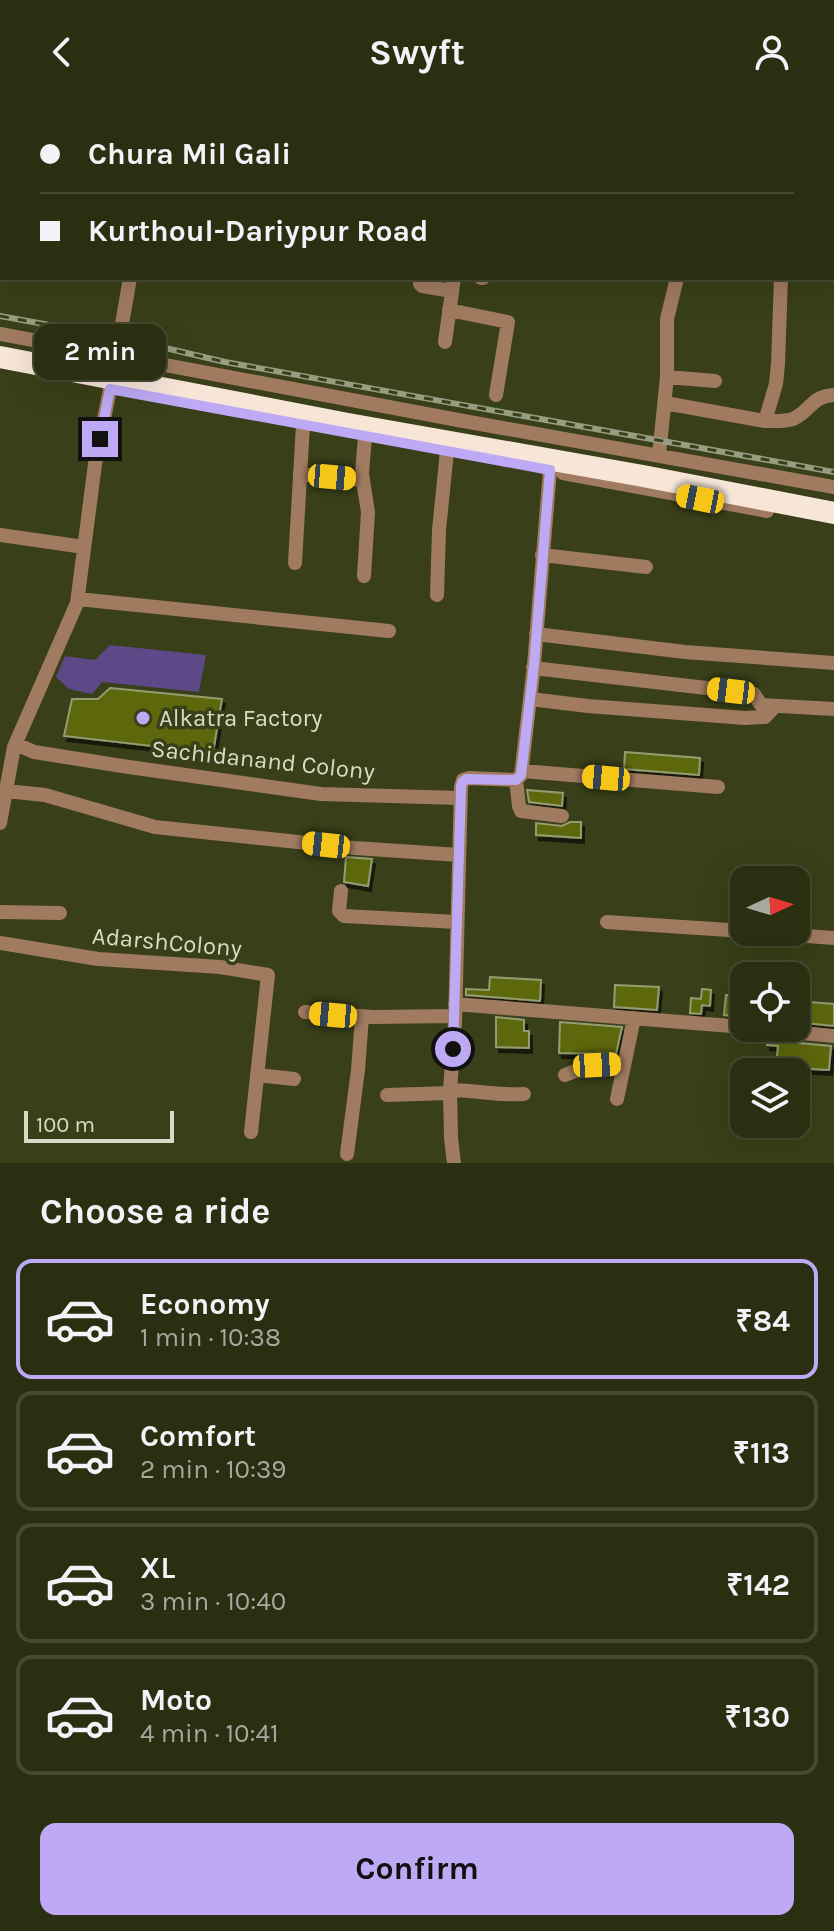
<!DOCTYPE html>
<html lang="en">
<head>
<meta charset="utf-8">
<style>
	body { margin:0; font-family:Karla,sans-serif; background:#373b20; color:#f1f3f6; height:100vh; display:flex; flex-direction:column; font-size:30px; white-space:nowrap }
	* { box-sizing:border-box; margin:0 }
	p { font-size:26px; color:#a6a99f }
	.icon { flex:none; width:44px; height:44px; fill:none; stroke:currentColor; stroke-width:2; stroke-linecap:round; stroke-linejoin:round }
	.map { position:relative; height:1059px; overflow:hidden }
	.panel { display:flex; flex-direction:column; background:#2b2f12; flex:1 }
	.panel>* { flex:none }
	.guide { position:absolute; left:0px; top:0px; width:834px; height:176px; box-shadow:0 8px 32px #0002,0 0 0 2px #474a32; display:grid; align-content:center; height:176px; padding:0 40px; background:#2b2f12 }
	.needle { width:52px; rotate:86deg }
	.controls { position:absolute; left:730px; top:762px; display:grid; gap:16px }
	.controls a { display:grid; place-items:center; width:80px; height:80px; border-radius:16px; background:#2b2f12; box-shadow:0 8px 32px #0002,0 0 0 2px #474a32; font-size:40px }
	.scale { position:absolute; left:24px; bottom:20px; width:150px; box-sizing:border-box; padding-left:8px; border:4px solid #d8dcc7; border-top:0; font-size:22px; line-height:28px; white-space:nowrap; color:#d8dcc7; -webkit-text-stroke:6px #393f18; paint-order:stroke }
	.end { position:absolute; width:36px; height:36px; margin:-18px; border:10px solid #bea9f4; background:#111; box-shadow:0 0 0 4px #111 }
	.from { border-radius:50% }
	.bubble { position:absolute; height:56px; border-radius:16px; background:#2b2f12; box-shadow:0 8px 32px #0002,0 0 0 2px #474a32; font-size:26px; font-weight:700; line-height:56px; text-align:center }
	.car { position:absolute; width:24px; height:48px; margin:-24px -12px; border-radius:10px; box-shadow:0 0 6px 2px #0007; background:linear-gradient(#f5c518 24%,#345 0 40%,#f5c518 0 76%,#345 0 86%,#f5c518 0) }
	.guide b { display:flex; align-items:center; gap:28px; height:76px; font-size:30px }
	.guide b+b { border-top:2px solid #474a32 }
	.guide i { width:20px; height:20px; background:#f1f3f6 }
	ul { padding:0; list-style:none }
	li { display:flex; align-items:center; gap:24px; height:120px; margin:0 16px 12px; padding:0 24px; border:4px solid #474a32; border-radius:16px }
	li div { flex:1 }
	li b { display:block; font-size:30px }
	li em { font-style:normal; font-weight:700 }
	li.on { border-color:#bea9f4 }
	li>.icon { width:72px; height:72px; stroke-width:1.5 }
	h2 { padding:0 40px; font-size:36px; line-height:96px }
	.action { display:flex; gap:16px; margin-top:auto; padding:16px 40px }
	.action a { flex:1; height:92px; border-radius:16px; background:#bea9f4; color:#111; font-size:32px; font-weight:700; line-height:92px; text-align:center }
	header { display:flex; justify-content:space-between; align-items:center; height:104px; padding:0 40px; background:#2b2f12; font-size:36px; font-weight:700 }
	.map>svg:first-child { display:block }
</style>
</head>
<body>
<header><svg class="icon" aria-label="back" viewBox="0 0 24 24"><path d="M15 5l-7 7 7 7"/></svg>Swyft<svg class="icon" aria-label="person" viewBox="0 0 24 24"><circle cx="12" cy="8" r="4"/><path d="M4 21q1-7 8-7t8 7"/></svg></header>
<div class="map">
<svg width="834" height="1059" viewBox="0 0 834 1059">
	<defs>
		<filter id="shadow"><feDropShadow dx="3" dy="5" stdDeviation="0" flood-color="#0009"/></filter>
	</defs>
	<rect width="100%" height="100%" fill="#393f18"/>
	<path fill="#5d4987" d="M110 541 206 551 199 588 102 578 92 590 69 585 56 573 65 552 95 556Z"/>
	<path fill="#5d680e" stroke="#949c72" stroke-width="2" filter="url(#shadow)" d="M110 584 222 595 213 649 64 632 72 595H98Z
		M625 648 700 654 699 671 624 665Z
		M527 686 563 689 562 702 529 698Z
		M570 718H581V734L536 731V719L562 722Z
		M346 753 372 755 368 782 344 778Z
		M490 873 541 876 540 897 466 891V885L489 886Z
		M615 881 659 883 657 906 614 903Z
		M702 885 711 886 710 902 702 901 701 910 690 909 691 894 701 895Z
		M726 891 744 892V913L724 911Z
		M797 897 834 900V922L796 918Z
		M496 913 524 916V927H529V944L496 943Z
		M560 918 622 923 616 950 559 949Z
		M767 936 831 942 829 966 776 963 778 942 767 941Z"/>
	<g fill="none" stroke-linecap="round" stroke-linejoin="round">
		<path stroke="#a07b60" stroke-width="14" d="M335 0 338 2
			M119 2 120 0
			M207 2 209 0
			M367 2V0
			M439 2V0
			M698 2 699 0
			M832 8H834
			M0 80H2
			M420 174V180L422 182 452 187
			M481 174H483
			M449 206 508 218 496 291
			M122 220 130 174
			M0 230 458 316 834 383
			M445 238 454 174
			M667 273 715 277
			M665 299 765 317C774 317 784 318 793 315 811 307 811 292 834 291
			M765 317 776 280 778 260 781 174
			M659 351 667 273V215L677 174
			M563 369 767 407
			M300 370 363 376
			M0 431 84 443
			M542 451 646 463
			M295 459 303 321
			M364 472 368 408 362 370 365 332
			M437 491 439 426 447 347
			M78 495 389 527
			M536 530 685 548 834 559
			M533 564 750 589 754 590 761 601 834 605
			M530 595 588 602 745 614 765 613 775 602
			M16 640 34 648 122 662 321 690 460 694
			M522 667 718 683
			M516 676 519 702 521 707 562 712
			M6 687 45 691 155 723 355 744 459 751
			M0 719 14 643 77 499 95 360 110 285
			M341 787 339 807 344 812 457 818
			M0 808 60 809
			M607 818 744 827
			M752 828 834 834
			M0 839 98 855 220 863 268 871 251 1028
			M455 900 744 923
			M305 908 373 913 455 912
			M750 924 834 932
			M257 971 294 975
			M565 971 588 962 624 959
			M450 986C475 986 499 992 524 990
			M387 991 450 989
			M617 995 634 914
			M347 1050 358 966 362 913
			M454 1059 451 1034 450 986 455 919 461 683 463 676 469 674 516 676 521 671 534 561 550 366"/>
		<g stroke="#989d81" stroke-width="6">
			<path id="rail" d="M0 212 131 236 225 258 834 368"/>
		</g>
		<use href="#rail" stroke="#393f18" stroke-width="3" stroke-dasharray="9" stroke-linecap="butt"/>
		<path stroke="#f7e5d8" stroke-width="22" d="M0 253 348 320 643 372 834 409"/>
	</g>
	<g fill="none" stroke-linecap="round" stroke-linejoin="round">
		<path stroke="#bea9f4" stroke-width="10" d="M100 335 110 285 550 366 534 561 521 671 516 676 466 675 462 678 461 683 453 945"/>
	</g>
	<circle fill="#bea9f4" stroke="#393f18" stroke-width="3" cx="143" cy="614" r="8"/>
	<g text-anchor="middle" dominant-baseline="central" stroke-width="7" stroke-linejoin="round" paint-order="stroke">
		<g font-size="24" fill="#d8dcc7" stroke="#393f18" text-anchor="start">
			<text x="159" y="614">Alkatra Factory</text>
		</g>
		<g font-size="24" fill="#d8dcc7" stroke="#393f18">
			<text transform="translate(263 656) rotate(6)">Sachidanand Colony</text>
			<text transform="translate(167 838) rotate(5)">AdarshColony</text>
		</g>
	</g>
</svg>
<div class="controls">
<a><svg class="needle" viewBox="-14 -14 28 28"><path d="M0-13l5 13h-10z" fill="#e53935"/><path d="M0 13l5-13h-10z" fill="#a6a99f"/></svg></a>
<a><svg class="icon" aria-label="locate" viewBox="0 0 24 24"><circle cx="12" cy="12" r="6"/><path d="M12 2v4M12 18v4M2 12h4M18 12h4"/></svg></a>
<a><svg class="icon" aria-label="layers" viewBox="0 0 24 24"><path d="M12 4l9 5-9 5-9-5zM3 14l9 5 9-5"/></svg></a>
</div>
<div class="scale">100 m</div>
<i class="end from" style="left:453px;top:945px"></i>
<i class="end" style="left:100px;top:335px"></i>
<div class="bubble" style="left:34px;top:220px;width:132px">2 min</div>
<i class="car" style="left:332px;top:373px;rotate:95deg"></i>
<i class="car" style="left:700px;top:395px;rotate:281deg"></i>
<i class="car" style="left:731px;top:587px;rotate:277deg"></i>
<i class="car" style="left:606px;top:674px;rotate:275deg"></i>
<i class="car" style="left:326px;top:741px;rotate:276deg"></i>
<i class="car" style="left:333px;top:911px;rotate:275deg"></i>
<i class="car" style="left:597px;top:961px;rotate:87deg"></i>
<div class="guide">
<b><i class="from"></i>Chura Mil Gali</b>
<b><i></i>Kurthoul-Dariypur Road</b>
</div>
</div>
<section class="panel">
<h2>Choose a ride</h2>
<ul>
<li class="on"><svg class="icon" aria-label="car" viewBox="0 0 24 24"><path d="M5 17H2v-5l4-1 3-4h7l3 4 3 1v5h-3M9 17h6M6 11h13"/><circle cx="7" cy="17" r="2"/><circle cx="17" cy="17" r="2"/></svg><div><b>Economy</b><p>1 min · 10:38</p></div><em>₹84</em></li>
<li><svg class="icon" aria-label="car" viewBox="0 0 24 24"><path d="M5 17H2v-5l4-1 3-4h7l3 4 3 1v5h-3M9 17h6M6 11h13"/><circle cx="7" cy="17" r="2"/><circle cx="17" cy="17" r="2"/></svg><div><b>Comfort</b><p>2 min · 10:39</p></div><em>₹113</em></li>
<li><svg class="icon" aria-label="car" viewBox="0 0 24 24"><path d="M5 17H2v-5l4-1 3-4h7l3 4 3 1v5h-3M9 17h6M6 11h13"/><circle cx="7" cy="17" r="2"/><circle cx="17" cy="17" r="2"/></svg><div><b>XL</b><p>3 min · 10:40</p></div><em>₹142</em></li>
<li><svg class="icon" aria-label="car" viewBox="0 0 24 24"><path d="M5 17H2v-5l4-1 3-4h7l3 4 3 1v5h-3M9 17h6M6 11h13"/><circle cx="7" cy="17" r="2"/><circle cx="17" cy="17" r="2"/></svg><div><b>Moto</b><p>4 min · 10:41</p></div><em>₹130</em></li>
</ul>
<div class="action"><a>Confirm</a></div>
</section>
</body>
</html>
